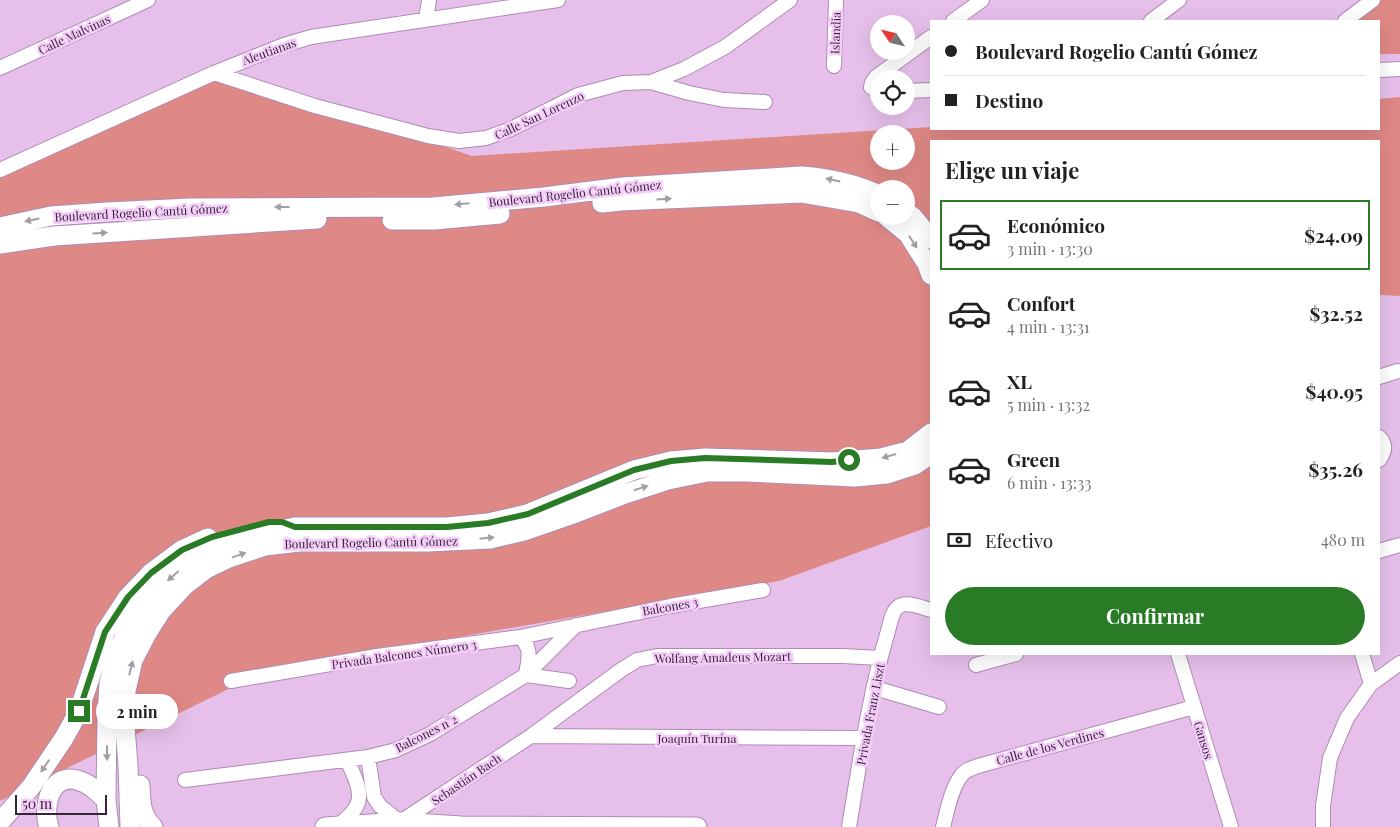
<!DOCTYPE html>
<html lang="es">
<head>
<meta charset="utf-8">
<style>
	body { margin:0; font-family:"Playfair Display",serif; background:#f2f2f2; color:#222; height:100vh; display:flex; flex-direction:column; font-size:19px; white-space:nowrap }
	* { box-sizing:border-box; margin:0 }
	p { font-size:16px; color:#767676 }
	.icon { flex:none; width:28px; height:28px; fill:none; stroke:currentColor; stroke-width:2; stroke-linecap:round; stroke-linejoin:round }
	.map { position:relative; flex:1; overflow:hidden }
	.side { position:absolute; left:930px; top:140px; width:450px; height:515px; display:flex; flex-direction:column; background:#fff; border-radius:0px; box-shadow:0 5px 20px #0002 }
	.side>* { flex:none }
	.top-card { position:absolute; left:930px; top:20px; width:450px; height:110px; border-radius:0px; box-shadow:0 5px 20px #0002; display:grid; align-content:center; height:110px; padding:0 15px; background:#fff }
	.needle { width:32px; rotate:305deg }
	.buttons { position:absolute; left:870px; top:15px; display:grid; gap:10px }
	.buttons a { display:grid; place-items:center; width:45px; height:45px; border-radius:50%; background:#fff; box-shadow:0 5px 20px #0002; font-size:25px }
	.scale { position:absolute; left:15px; bottom:12px; width:92px; box-sizing:border-box; padding-left:5px; border:2px solid #352637; border-top:0; font-size:14px; line-height:18px; white-space:nowrap; color:#352637; -webkit-text-stroke:4px #f4cdf8; paint-order:stroke }
	.end { position:absolute; width:22px; height:22px; margin:-11px; border:6px solid #297b26; background:#fff; box-shadow:0 0 0 2px #fff }
	.from { border-radius:50% }
	.bubble { position:absolute; height:35px; border-radius:18px; background:#fff; box-shadow:0 5px 20px #0002; font-size:16px; font-weight:700; line-height:35px; text-align:center }
	.top-card b { display:flex; align-items:center; gap:18px; height:48px; font-size:19px }
	.top-card b+b { border-top:1px solid #e0e0e0 }
	.top-card i { width:12px; height:12px; background:#222 }
	ul { padding:0; list-style:none }
	li { display:flex; align-items:center; gap:15px; height:70px; margin:0 10px 8px; padding:0 5px; border:2px solid transparent; border-radius:0px }
	li div { flex:1 }
	li b { display:block; font-size:19px }
	li em { font-style:normal; font-weight:700 }
	li.current { border-color:#297b26 }
	li>.icon { width:45px; height:45px; stroke-width:1.5 }
	h2 { padding:0 15px; font-size:22px; line-height:60px }
	.pay { display:flex; align-items:center; gap:12px; height:55px; padding:0 15px; font-size:19px }
	.pay p { margin-inline-start:auto }
	.primary-button { display:flex; gap:10px; margin-top:auto; padding:10px 15px }
	.primary-button a { flex:1; height:58px; border-radius:30px; background:#297b26; color:#fff; font-size:20px; font-weight:700; line-height:58px; text-align:center }
	.map>svg:first-child { display:block }
</style>
</head>
<body>
<div class="map">
<svg width="1400" height="827" viewBox="0 0 1400 827">
	<rect width="100%" height="100%" fill="#e6c0eb"/>
	<path fill="#df8986" fill-rule="evenodd" d="M1381 0H1400V54H1379V21H1353Z
		M219 69 472 156 931 127V129H1379V99L1400 97V296L1379 295V141H931V526L779 581 265 671 0 801V174ZM879 134H906V161H879ZM879 189H906V216H879Z"/>
	<g fill="none" stroke-linecap="round" stroke-linejoin="round">
		<g stroke="#af8bb4" stroke-width="16">
			<path id="street" d="M426 19 429 0
				M953 21 982 0
				M1151 21 1179 0
				M1345 21 1373 0
				M834 66 836 0
				M0 68 148 0
				M1379 70 1400 69
				M214 73 315 106 428 136 459 141 486 138 511 129 578 95 623 83 651 82 684 69 725 47 790 0
				M651 82 689 93 724 100 765 102
				M906 91 931 90
				M879 92 871 87 872 83 876 77 931 37
				M0 170 214 73 284 45 311 37 558 0
				M1379 377 1398 371
				M1379 437C1387 445 1385 452 1379 460
				M1379 551 1400 545
				M520 637C533 649 528 659 526 675L569 681
				M1178 654 1231 827
				M1362 654 1371 684
				M976 665 1016 654
				M231 681 377 656 520 637 670 606 763 590
				M875 688 939 707
				M531 736 864 738
				M368 757 374 797 380 806 400 822 531 736 621 670 637 660 657 656H843L880 658
				M185 780 368 757 396 750 430 734 526 675 576 625
				M335 827C368 805 362 792 347 760
				M849 827C860 761 869 695 888 631 890 624 892 611 898 607 906 600 922 608 931 610
				M943 827C947 812 951 789 961 776 965 770 972 768 978 766L1194 707
				M1323 827V806L1330 758 1347 718 1371 684 1400 663"/>
		</g>
		<g stroke="#af8bb4" stroke-width="21">
			<path id="secondary" d="M602 203 620 201 801 193 859 203 879 212
				M906 212 913 217 931 239
				M886 216 908 234 927 264 931 275
				M392 220H434L500 214
				M0 227 51 216 107 212 190 208 433 207 544 197 623 187 801 176C828 178 854 183 879 195
				M0 244 54 236 317 219
				M140 785C141 802 140 814 153 827
				M0 822 31 787 64 738 79 711 105 632 128 597 151 573 182 550 208 538
				M49 827C42 807 50 773 77 780 89 783 98 792 106 800
				M109 827 106 800 107 716 109 683 117 652 130 626 149 598 172 575 199 555 224 543 295 527H447L488 523 527 514 634 470 671 461 705 458 832 462 881 458 908 451 931 433
				M130 827 128 766 124 713 126 691 133 660 146 635 161 611 184 586 206 569 229 558 265 546 299 542H428L490 539 524 531 576 513 625 494 668 480 707 472H745L855 477 887 474 915 465 931 454
				M325 827 400 822 461 826 697 827"/>
		</g>
		<use href="#street" stroke="#fff" stroke-width="14"/>
		<use href="#secondary" stroke="#fff" stroke-width="19"/>
	</g>
	<defs><path id="oneway-solid" d="M-6-.8H1V-3.2L6.5 0L1 3.2V.8H-6Z" transform="scale(1.25)"/></defs>
	<g fill="#a49da5">
		<use href="#oneway-solid" transform="translate(833 180) rotate(-168)"/>
		<use href="#oneway-solid" transform="translate(664 199) rotate(-3)"/>
		<use href="#oneway-solid" transform="translate(462 204) rotate(175)"/>
		<use href="#oneway-solid" transform="translate(282 207) rotate(180)"/>
		<use href="#oneway-solid" transform="translate(32 220) rotate(168)"/>
		<use href="#oneway-solid" transform="translate(100 233) rotate(-4)"/>
		<use href="#oneway-solid" transform="translate(913 242) rotate(57)"/>
		<use href="#oneway-solid" transform="translate(889 456) rotate(164)"/>
		<use href="#oneway-solid" transform="translate(641 488) rotate(-18)"/>
		<use href="#oneway-solid" transform="translate(487 538) rotate(-6)"/>
		<use href="#oneway-solid" transform="translate(239 555) rotate(-20)"/>
		<use href="#oneway-solid" transform="translate(173 576) rotate(139)"/>
		<use href="#oneway-solid" transform="translate(131 668) rotate(-76)"/>
		<use href="#oneway-solid" transform="translate(107 753) rotate(90)"/>
		<use href="#oneway-solid" transform="translate(45 766) rotate(124)"/>
	</g>
	<g fill="none" stroke-linecap="round" stroke-linejoin="round">
		<path stroke="#297b26" stroke-width="6" d="M79 711 105 632 128 597 151 573 182 550 212 537 269 522H282L295 527H447L488 523 528 514 634 470 671 461 705 458 832 462 849 460"/>
	</g>
	<g text-anchor="middle" dominant-baseline="central" stroke-width="5" stroke-linejoin="round" paint-order="stroke">
		<g font-size="12" fill="#352637" stroke="#f4cdf8">
			<text transform="translate(835 33) rotate(-88)">Islandia</text>
			<text transform="translate(74 34) rotate(-25)">Calle Malvinas</text>
			<text transform="translate(269 51) rotate(-20)">Aleutianas</text>
			<text transform="translate(539 115) rotate(-25)">Calle San Lorenzo</text>
			<text transform="translate(575 193) rotate(-6)">Boulevard Rogelio Cantú Gómez</text>
			<text transform="translate(141 212) rotate(-3)">Boulevard Rogelio Cantú Gómez</text>
			<text transform="translate(371 542) rotate(-1)">Boulevard Rogelio Cantú Gómez</text>
			<text transform="translate(670 606) rotate(-10)">Balcones 3</text>
			<text transform="translate(404 654) rotate(-8)">Privada Balcones Número 3</text>
			<text transform="translate(723 657) rotate(-1)">Wolfang Amadeus Mozart</text>
			<text transform="translate(870 714) rotate(-79)">Privada Franz Liszt</text>
			<text transform="translate(426 733) rotate(-27)">Balcones n°2</text>
			<text x="697" y="738">Joaquín Turína</text>
			<text transform="translate(1204 740) rotate(73)">Gansos</text>
			<text transform="translate(1050 746) rotate(-15)">Calle de los Verdines</text>
			<text transform="translate(466 779) rotate(-34)">Sebastián Bach</text>
		</g>
	</g>
</svg>
<div class="buttons">
<a><svg class="needle" viewBox="-14 -14 28 28"><path d="M0-13l5 13h-10z" fill="#e53935"/><path d="M0 13l5-13h-10z" fill="#767676"/></svg></a>
<a><svg class="icon" aria-label="locate" viewBox="0 0 24 24"><circle cx="12" cy="12" r="6"/><path d="M12 2v4M12 18v4M2 12h4M18 12h4"/></svg></a>
<a>+</a>
<a>−</a>
</div>
<div class="scale">50 m</div>
<i class="end from" style="left:849px;top:460px"></i>
<i class="end" style="left:79px;top:711px"></i>
<div class="bubble" style="left:96px;top:694px;width:82px">2 min</div>
<div class="top-card">
<b><i class="from"></i>Boulevard Rogelio Cantú Gómez</b>
<b><i></i>Destino</b>
</div>
<section class="side">
<h2>Elige un viaje</h2>
<ul>
<li class="current"><svg class="icon" aria-label="car" viewBox="0 0 24 24"><path d="M5 17H2v-5l4-1 3-4h7l3 4 3 1v5h-3M9 17h6M6 11h13"/><circle cx="7" cy="17" r="2"/><circle cx="17" cy="17" r="2"/></svg><div><b>Económico</b><p>3 min · 13:30</p></div><em>$24.09</em></li>
<li><svg class="icon" aria-label="car" viewBox="0 0 24 24"><path d="M5 17H2v-5l4-1 3-4h7l3 4 3 1v5h-3M9 17h6M6 11h13"/><circle cx="7" cy="17" r="2"/><circle cx="17" cy="17" r="2"/></svg><div><b>Confort</b><p>4 min · 13:31</p></div><em>$32.52</em></li>
<li><svg class="icon" aria-label="car" viewBox="0 0 24 24"><path d="M5 17H2v-5l4-1 3-4h7l3 4 3 1v5h-3M9 17h6M6 11h13"/><circle cx="7" cy="17" r="2"/><circle cx="17" cy="17" r="2"/></svg><div><b>XL</b><p>5 min · 13:32</p></div><em>$40.95</em></li>
<li><svg class="icon" aria-label="car" viewBox="0 0 24 24"><path d="M5 17H2v-5l4-1 3-4h7l3 4 3 1v5h-3M9 17h6M6 11h13"/><circle cx="7" cy="17" r="2"/><circle cx="17" cy="17" r="2"/></svg><div><b>Green</b><p>6 min · 13:33</p></div><em>$35.26</em></li>
</ul>
<div class="pay"><svg class="icon" aria-label="cash" viewBox="0 0 24 24"><path d="M3 7h18v10H3z"/><circle cx="12" cy="12" r="2"/></svg>Efectivo<p>480 m</p></div>
<div class="primary-button"><a>Confirmar</a></div>
</section>
</div>
</body>
</html>
